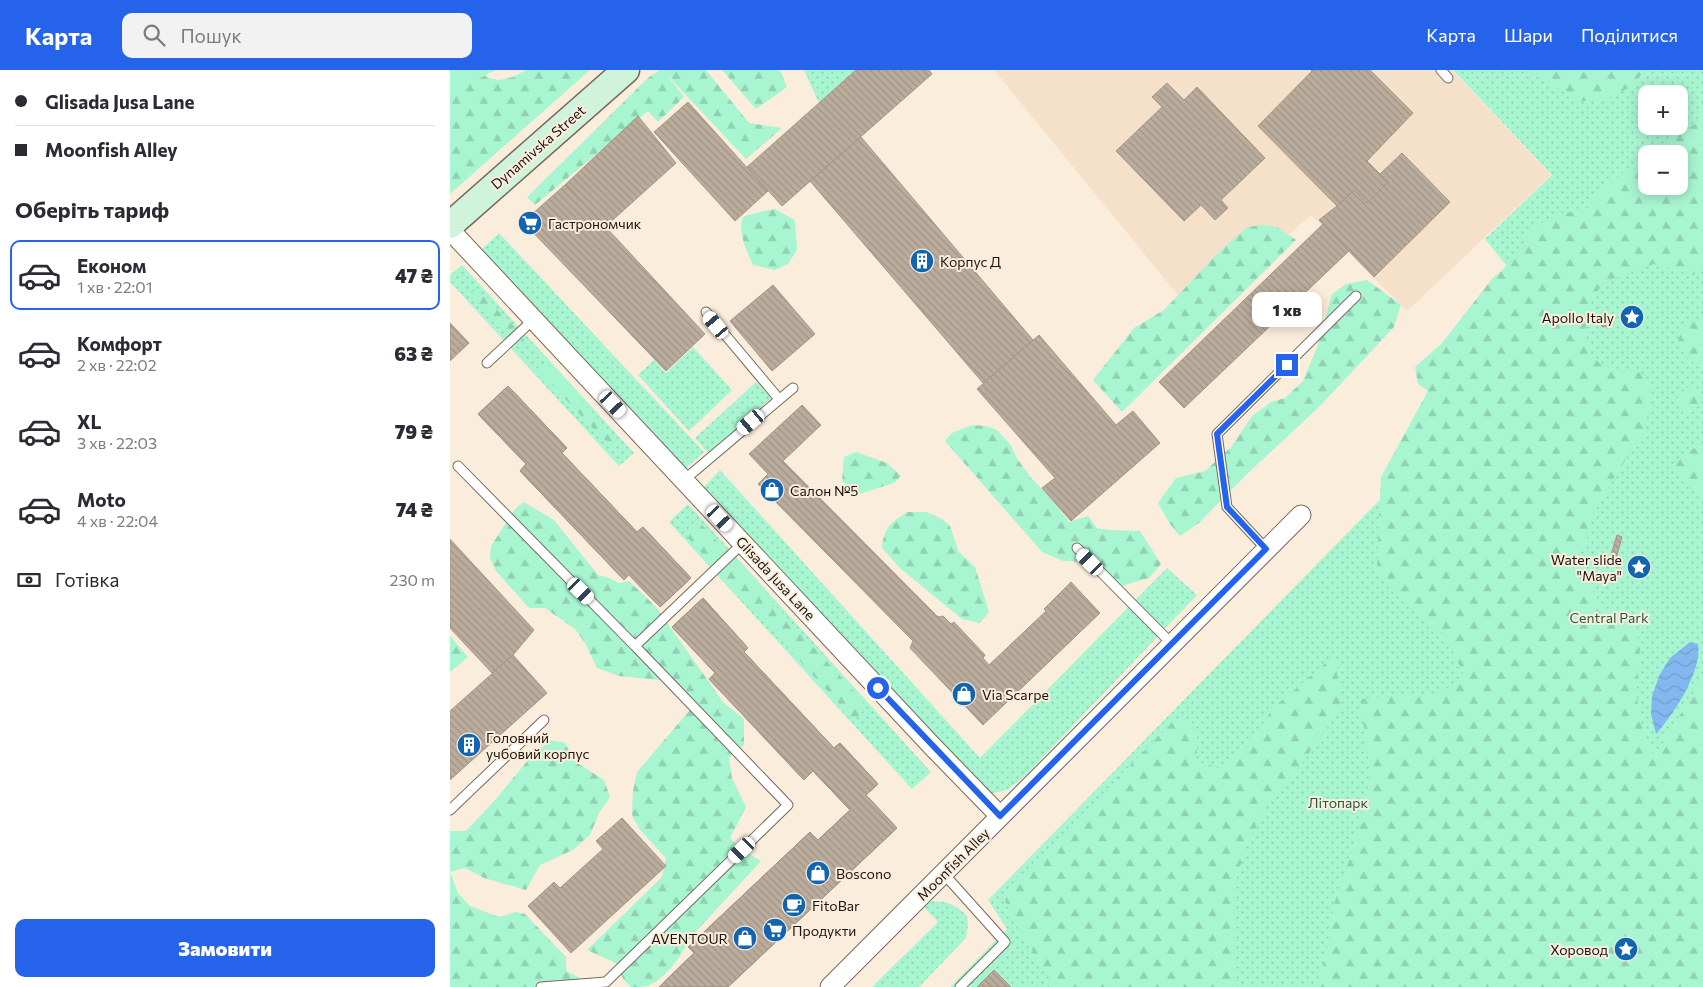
<!DOCTYPE html>
<html lang="uk">
<head>
<meta charset="utf-8">
<style>
	body { margin:0; font-family:Commissioner,sans-serif; background:#f2f2f3; color:#2b2b33; height:100vh; display:flex; flex-direction:column; font-size:19px; white-space:nowrap }
	* { box-sizing:border-box; margin:0 }
	p { font-size:16px; color:#7c7c81 }
	.icon { flex:none; width:28px; height:28px; fill:none; stroke:currentColor; stroke-width:2; stroke-linecap:round; stroke-linejoin:round }
	.map { position:relative; flex:1; overflow:hidden }
	.sheet { display:flex; flex-direction:column; background:#fff; width:450px }
	.sheet>* { flex:none }
	.hud { display:grid; align-content:center; height:110px; padding:0 15px; background:#fff }
	.tools { position:absolute; left:1188px; top:15px; display:grid; gap:10px }
	.tools a { display:grid; place-items:center; width:50px; height:50px; border-radius:10px; background:#fff; box-shadow:0 2px 12px #0003; font-size:25px }
	.end { position:absolute; width:22px; height:22px; margin:-11px; border:6px solid #2563eb; background:#fff; box-shadow:0 0 0 2px #fff }
	.from { border-radius:50% }
	.bubble { position:absolute; height:35px; border-radius:10px; background:#fff; box-shadow:0 2px 12px #0003; font-size:16px; font-weight:800; line-height:35px; text-align:center }
	.car { position:absolute; width:15px; height:30px; margin:-15px -8px; border-radius:6px; box-shadow:0 0 4px 1px #0007; background:linear-gradient(#fff 24%,#345 0 40%,#fff 0 76%,#345 0 86%,#fff 0) }
	.hud b { display:flex; align-items:center; gap:18px; height:48px; font-size:19px }
	.hud b+b { border-top:1px solid #e1e1e2 }
	.hud i { width:12px; height:12px; background:#2b2b33 }
	ul { padding:0; list-style:none }
	li { display:flex; align-items:center; gap:15px; height:70px; margin:0 10px 8px; padding:0 5px; border:2px solid transparent; border-radius:10px }
	li div { flex:1 }
	li b { display:block; font-size:19px }
	li em { font-style:normal; font-weight:800 }
	li.selected { border-color:#2563eb }
	li>.icon { width:45px; height:45px; stroke-width:1.5 }
	h2 { padding:0 15px; font-size:22px; line-height:60px }
	.pay { display:flex; align-items:center; gap:12px; height:55px; padding:0 15px; font-size:19px }
	.pay p { margin-inline-start:auto }
	.button { display:flex; gap:10px; margin-top:auto; padding:10px 15px }
	.button a { flex:1; height:58px; border-radius:10px; background:#2563eb; color:#fff; font-size:20px; font-weight:800; line-height:58px; text-align:center }
	header { display:flex; align-items:center; gap:30px; box-sizing:border-box; height:70px; padding:0 25px; background:#2563eb; color:#fff }
	header strong { font-size:24px }
	nav { display:flex; gap:28px; margin-inline-start:auto; font-size:18px }
	.search { width:350px; height:45px; background:#f2f2f3; display:flex; align-items:center; gap:12px; box-sizing:border-box; padding:0 18px; border-radius:10px; color:#7c7c81; font-size:19px }
	main { display:flex; flex:1; min-height:0 }
	.map>svg:first-child { display:block }
</style>
</head>
<body>
<header>
<strong>Карта</strong>
<div class="search"><svg class="icon" aria-label="search" viewBox="0 0 24 24"><circle cx="10" cy="10" r="6"/><path d="M15 15l6 6"/></svg>Пошук</div>
<nav><a>Карта</a><a>Шари</a><a>Поділитися</a></nav>
</header>
<main>
<section class="sheet">
<div class="hud">
<b><i class="from"></i>Glisada Jusa Lane</b>
<b><i></i>Moonfish Alley</b>
</div>
<h2>Оберіть тариф</h2>
<ul>
<li class="selected"><svg class="icon" aria-label="car" viewBox="0 0 24 24"><path d="M5 17H2v-5l4-1 3-4h7l3 4 3 1v5h-3M9 17h6M6 11h13"/><circle cx="7" cy="17" r="2"/><circle cx="17" cy="17" r="2"/></svg><div><b>Економ</b><p>1 хв · 22:01</p></div><em>47 ₴</em></li>
<li><svg class="icon" aria-label="car" viewBox="0 0 24 24"><path d="M5 17H2v-5l4-1 3-4h7l3 4 3 1v5h-3M9 17h6M6 11h13"/><circle cx="7" cy="17" r="2"/><circle cx="17" cy="17" r="2"/></svg><div><b>Комфорт</b><p>2 хв · 22:02</p></div><em>63 ₴</em></li>
<li><svg class="icon" aria-label="car" viewBox="0 0 24 24"><path d="M5 17H2v-5l4-1 3-4h7l3 4 3 1v5h-3M9 17h6M6 11h13"/><circle cx="7" cy="17" r="2"/><circle cx="17" cy="17" r="2"/></svg><div><b>XL</b><p>3 хв · 22:03</p></div><em>79 ₴</em></li>
<li><svg class="icon" aria-label="car" viewBox="0 0 24 24"><path d="M5 17H2v-5l4-1 3-4h7l3 4 3 1v5h-3M9 17h6M6 11h13"/><circle cx="7" cy="17" r="2"/><circle cx="17" cy="17" r="2"/></svg><div><b>Moto</b><p>4 хв · 22:04</p></div><em>74 ₴</em></li>
</ul>
<div class="pay"><svg class="icon" aria-label="cash" viewBox="0 0 24 24"><path d="M3 7h18v10H3z"/><circle cx="12" cy="12" r="2"/></svg>Готівка<p>230 m</p></div>
<div class="button"><a>Замовити</a></div>
</section>
<div class="map">
<svg width="1253" height="917" viewBox="0 0 1253 917">
	<defs>
		<pattern id="green-dots" width="8" height="8" patternUnits="userSpaceOnUse" patternTransform="scale(1.25)"><rect width="8" height="8" fill="#a8f5d1"/><path d="M2 2h.1M6 6h.1" fill="none" stroke="#90d1b2" stroke-width="1.8" stroke-linecap="round"/></pattern>
		<pattern id="forest-firs" width="22" height="20" patternUnits="userSpaceOnUse" patternTransform="scale(1.25)"><rect width="22" height="20" fill="#a8f5d1"/><path d="M5 1l3.5 6h-7zM16 11l3.5 6h-7z" fill="#90d1b2"/></pattern>
		<pattern id="water-waves" width="16" height="10" patternUnits="userSpaceOnUse" patternTransform="scale(1.25)"><rect width="16" height="10" fill="#82b8ef"/><path d="M0 5q4-4 8 0t8 0" fill="none" stroke="#709dcc"/></pattern>
		<pattern id="building-back-hatch" width="6" height="6" patternUnits="userSpaceOnUse" patternTransform="scale(1.25)"><rect width="6" height="6" fill="#bbad9d"/><path d="M-1 5l2 2M0 0l6 6M5-1l2 2" fill="none" stroke="#a09486"/></pattern>
	</defs>
	<rect width="100%" height="100%" fill="#fbeddb"/>
	<path fill="#f5e1c9" d="M544 0H1002L1101 105 957 241 861 145 745 246Z"/>
	<path fill="url(#green-dots)" fill-rule="evenodd" d="M354 0H406L369 33Z
		M1003 0H1253V917H500L557 859 538 830 1103 253 1035 169 1102 105ZM1196 24H1229V56H1196ZM1196 84H1229V116H1196Z
		M49 163 254 382 235 399 30 181Z
		M12 195 184 383 169 396 0 212V205Z
		M243 277 282 320 239 361 188 305 204 290 216 303Z
		M306 312 321 328 259 384 245 368Z
		M270 400 530 688 717 498 747 525 575 706 557 720 539 724 254 417Z
		M238 434 481 702 462 719 219 452Z
		M483 831 495 832 503 835 512 841 517 846 518 855 516 868 469 917H422L488 852 473 836Z"/>
	<path fill="url(#forest-firs)" fill-rule="evenodd" d="M0 0H25L39 8 49 10 63 7 76 0H140L0 124Z
		M210 0H256L299 53 332 58 296 89 217 5 234 27 208 52 198 41 85 135 77 127 199 7Z
		M272 0H330L337 17 306 39Z
		M1077 0H1196L1180 17 1155 31H1129Z
		M1253 34V200L1243 205 1204 194 1185 200 1153 213 1142 230 1135 260 1141 284 1152 296 1167 299H1184L1193 305 1199 313V338L1194 363 1185 374 1140 448 1137 471 1127 483 1132 499 1153 539 1168 544 1187 565 1190 578 1186 623 1194 666 1205 686 1253 607V917H867L877 880 884 834 903 779 921 707 910 629 991 623 1014 605 995 565 952 529 927 498 931 407 978 321 968 314 965 297 992 273 1042 209 1069 185 1077 167 1090 154 1108 144 1137 139 1153 119 1204 77 1222 70 1246 53ZM1196 84H1229V116H1196Z
		M325 139 345 150 347 180 338 194 325 200 303 195C297 181 287 162 293 147L309 142Z
		M813 155 827 157 846 170 672 342 643 310 684 258 714 240 770 181 797 157Z
		M917 210 951 235 944 257 868 338 795 406 749 453 730 466 720 454 708 433 726 408 755 401 782 376 802 346 821 332 835 328 853 311 868 275 882 224 896 214Z
		M23 219 39 228 48 241 62 254 74 270 72 275 66 273 21 227Z
		M1253 246V295L1241 292 1227 275C1231 258 1237 254 1253 246Z
		M94 294H98L162 364 165 371 162 374 152 368 93 305 88 298Z
		M1235 317 1246 321C1252 332 1248 343 1235 344 1225 335 1225 326 1235 317Z
		M522 355 536 356 547 360 560 374 568 390 582 409 601 428 619 452 638 446 647 458 659 460 690 461 711 494 699 508 668 517 644 492 613 491 592 482 495 371 502 363Z
		M1253 375V429L1236 408 1223 402C1230 385 1236 381 1253 375Z
		M406 382 437 393 451 406 444 413 409 424 392 411 394 387Z
		M74 432 104 450 148 505 159 508 169 513 179 511 206 537 273 632 294 649V675L279 688 282 708 296 737 280 768 292 780 311 791 240 868C231 886 217 908 197 916 192 917 186 917 181 917L173 909 166 893 137 880 212 807 216 788 191 761 183 748 182 743 183 721 187 702 240 640 210 610 169 606 147 598 135 573 125 559 95 538H79L46 501 40 488 41 476 65 439Z
		M457 442H476L492 449 500 456 509 482 525 497 539 542 530 553 512 549 451 499 432 478C434 457 441 453 457 442Z
		M247 451 254 457 413 631 412 644 403 649 238 468 239 456Z
		M0 566 18 587 0 602Z
		M884 586 888 592 887 604 891 636 879 655 852 693 820 730 797 774 785 813V914L787 917H598L601 910 569 860 555 831 566 808 582 797 723 651 734 647 742 652 748 672 746 691 769 698 799 676 822 639Z
		M101 671 114 672 129 694 154 710 160 727 149 743 140 765 123 780 90 795 76 820 34 808 15 798 0 802V761H16L45 730 84 683Z
		M0 802 8 823 20 836 49 847 66 842 75 844 116 887V901L148 917H0Z"/>
	<path fill="#a8f5d1" d="M0 0H46L0 23Z"/>
	<path fill="url(#water-waves)" d="M1240 572 1248 574C1253 600 1223 645 1206 664L1201 644 1202 626 1210 604 1220 588Z"/>
	<path fill="url(#building-back-hatch)" stroke="#a59787" d="M406 0H479L482 4 332 136 297 97Z
		M861 0H920L963 43 917 91 938 112 917 133 904 120 887 136 808 56 862 1Z
		M717 13 734 30 747 17 815 88 771 130 778 138 765 150 751 135 734 151 666 81 712 37 702 27Z
		M238 32 318 121 285 151 204 62Z
		M188 46 226 93 155 157 116 114Z
		M411 67 583 270 533 313 360 111Z
		M952 83 1000 132 924 207 869 150 887 136 904 120 917 133 938 112 930 104Z
		M116 114 255 264 216 301 73 152Z
		M873 154 899 181 734 338 709 312Z
		M323 215 365 264 322 301 280 251Z
		M1158 247 1159 256 1152 257 1151 248Z
		M0 253 19 273 0 291Z
		M589 265 666 355 683 341 710 373 621 451 592 418 605 408 527 319Z
		M58 316 117 378 112 383 187 462 193 457 241 508 210 537 179 505 174 510 70 401 76 394 28 344Z
		M58 316 117 378 112 383 187 462 193 457 241 508 210 537 179 505 174 510 70 401 76 394 28 344Z
		M352 335 371 355 333 391 488 547 493 546 501 554 504 552 535 585 533 588 539 595 596 541 594 539 621 512 650 543 533 655 460 578 463 571 308 414 318 404 299 384Z
		M1167 465 1172 467 1164 496 1158 494Z
		M0 469 84 560 63 585 42 603 0 558Z
		M253 528 298 578 294 582 384 678 390 673 428 714 416 725 447 758 278 917H209L244 883 238 877 360 762 368 770 400 740 363 701 354 710 259 609 265 603 222 557Z
		M253 528 298 578 294 582 384 678 390 673 428 714 416 725 447 758 278 917H209L244 883 238 877 360 762 368 770 400 740 363 701 354 710 259 609 265 603 222 557Z
		M63 585 97 623 0 710V641Z
		M172 748 216 796 121 883 78 836 104 812 110 818 153 779 146 771Z
		M544 900 561 917H527Z"/>
	<g fill="none" stroke-linecap="round" stroke-linejoin="round">
		<g stroke="#776a5b" stroke-width="11">
			<path id="lane" d="M991 0 998 8
				M256 242 329 329
				M37 293 84 249
				M8 396 185 576 293 473
				M234 410 343 318
				M627 478 722 574
				M816 479 777 437 767 364 906 226
				M0 740 94 650
				M494 804 555 872 510 917
				M91 917 156 912 338 735 185 576"/>
		</g>
		<g stroke="#776a5b" stroke-width="21">
			<path id="street" d="M0 160 482 676 550 746
				M380 917 851 445"/>
		</g>
		<g stroke="#776a5b" stroke-width="29">
			<path id="secondary" d="M0 155 176 0"/>
		</g>
		<use href="#lane" stroke="#fff" stroke-width="9"/>
		<use href="#street" stroke="#fff" stroke-width="19"/>
		<use href="#secondary" stroke="#cff3db" stroke-width="26"/>
	</g>
	<g fill="none" stroke-linecap="round" stroke-linejoin="round">
		<path stroke="#2563eb" stroke-width="6" d="M428 618 550 746 816 479 777 437 767 364 837 295"/>
	</g>
	<defs>
		<g id="supermarket-disc" transform="scale(1.25)"><circle r="9.5" fill="#1164b2" stroke="#fbeddb"/><path d="M-6-5.5h2.5l.6 2H6L4.5 2H-2.5L-4.4-4H-6ZM-1.5 3.2a1.3 1.3 0 1 0 .1 0ZM3 3.2a1.3 1.3 0 1 0 .1 0Z" fill="#fff"/></g>
		<g id="building-disc" transform="scale(1.25)"><circle r="9.5" fill="#1164b2" stroke="#fbeddb"/><path d="M-4-6H4V6H1V3H-1V6H-4ZM-2.5-4.3h1.7v1.8h-1.7ZM.8-4.3h1.7v1.8H.8ZM-2.5-1h1.7V.8h-1.7ZM.8-1h1.7V.8H.8Z" fill="#fff"/></g>
		<g id="sight-disc" transform="scale(1.25)"><circle r="9.5" fill="#1164b2" stroke="#fbeddb"/><path d="M0-6L1.8-2.2L6-1.7L2.9 1.2L3.7 5.4L0 3.3L-3.7 5.4L-2.9 1.2L-6-1.7L-1.8-2.2Z" fill="#fff"/></g>
		<g id="shop-disc" transform="scale(1.25)"><circle r="9.5" fill="#1164b2" stroke="#fbeddb"/><path d="M-5-2.5h2.3a2.7 3.5 0 0 1 5.4 0H5L5.5 6h-11ZM-1.5-2.5h3a1.5 2.3 0 0 0-3 0Z" fill="#fff"/></g>
		<g id="cafe-disc" transform="scale(1.25)"><circle r="9.5" fill="#1164b2" stroke="#fbeddb"/><path d="M-5.5-4.5H6V0H3Q3 3.5 0 3.5H-2.5Q-5.5 3.5-5.5 0ZM3-3.2v2h1.7v-2ZM-6 4.5H4V6H-6Z" fill="#fff"/></g>
	</defs>
	<g fill-rule="evenodd">
		<use href="#supermarket-disc" x="80" y="153"/>
		<use href="#building-disc" x="472" y="191"/>
		<use href="#sight-disc" x="1182" y="247"/>
		<use href="#shop-disc" x="322" y="420"/>
		<use href="#sight-disc" x="1189" y="497"/>
		<use href="#shop-disc" x="514" y="624"/>
		<use href="#building-disc" x="19" y="675"/>
		<use href="#shop-disc" x="368" y="803"/>
		<use href="#cafe-disc" x="344" y="835"/>
		<use href="#supermarket-disc" x="325" y="860"/>
		<use href="#shop-disc" x="295" y="868"/>
		<use href="#sight-disc" x="1176" y="879"/>
	</g>
	<g text-anchor="middle" dominant-baseline="central" stroke-width="4" stroke-linejoin="round" paint-order="stroke">
		<g font-size="14" fill="#1a150f" stroke="#fbeddb">
			<text transform="translate(88 77) rotate(-41)">Dynamivska Street</text>
			<text transform="translate(326 508) rotate(47)">Glisada Jusa Lane</text>
			<text transform="translate(503 794) rotate(-45)">Moonfish Alley</text>
		</g>
		<g font-size="14" fill="#1a150f" stroke="#fbeddb" text-anchor="start">
			<text x="98" y="153">Гастрономчик</text>
			<text x="490" y="191">Корпус Д</text>
			<text x="1164" y="247" text-anchor="end">Apollo Italy</text>
			<text x="340" y="420">Салон №5</text>
			<text x="1172" y="489" text-anchor="end">Water slide<tspan x="1172" dy="16">"Maya"</tspan></text>
			<text x="532" y="624">Via Scarpe</text>
			<text x="36" y="667">Головний<tspan x="36" dy="16">учбовий корпус</tspan></text>
			<text x="386" y="803">Boscono</text>
			<text x="362" y="835">FitoBar</text>
			<text x="342" y="860">Продукти</text>
			<text x="278" y="868" text-anchor="end">AVENTOUR</text>
			<text x="1158" y="879" text-anchor="end">Хоровод</text>
		</g>
		<g font-size="14" fill="#1d5c44" stroke="#fbeddb">
			<text x="1159" y="547">Central Park</text>
			<text x="888" y="732">Літопарк</text>
		</g>
	</g>
</svg>
<div class="tools">
<a>+</a>
<a>−</a>
</div>
<i class="end from" style="left:428px;top:618px"></i>
<i class="end" style="left:837px;top:295px"></i>
<div class="bubble" style="left:802px;top:222px;width:70px">1 хв</div>
<i class="car" style="left:266px;top:255px;rotate:320deg"></i>
<i class="car" style="left:163px;top:334px;rotate:137deg"></i>
<i class="car" style="left:301px;top:352px;rotate:230deg"></i>
<i class="car" style="left:270px;top:448px;rotate:137deg"></i>
<i class="car" style="left:640px;top:492px;rotate:315deg"></i>
<i class="car" style="left:131px;top:521px;rotate:135deg"></i>
<i class="car" style="left:292px;top:780px;rotate:226deg"></i>
</div>
</main>
</body>
</html>
